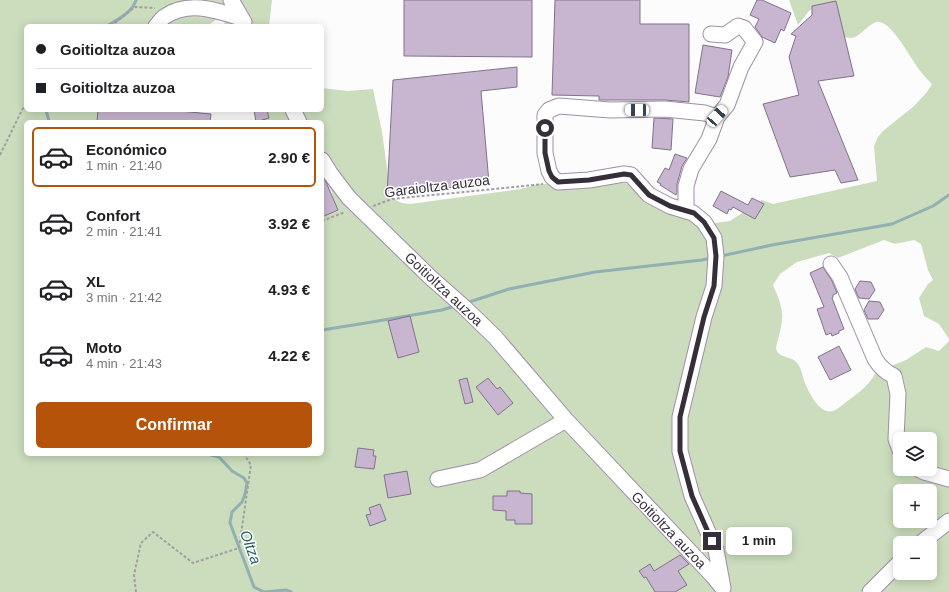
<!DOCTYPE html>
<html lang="es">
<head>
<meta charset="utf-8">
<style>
	body { margin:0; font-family:Arial,sans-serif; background:#f6f6f6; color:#202124; height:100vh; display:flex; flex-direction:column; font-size:15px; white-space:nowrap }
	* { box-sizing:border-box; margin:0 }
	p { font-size:13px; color:#757577 }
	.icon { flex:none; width:22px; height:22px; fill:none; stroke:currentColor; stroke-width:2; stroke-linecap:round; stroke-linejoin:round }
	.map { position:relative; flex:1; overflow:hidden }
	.panel { position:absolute; left:24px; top:120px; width:300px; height:336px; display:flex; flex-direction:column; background:#fff; border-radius:6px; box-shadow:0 2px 10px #0003 }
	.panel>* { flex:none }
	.banner { position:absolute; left:24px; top:24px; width:300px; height:88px; border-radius:6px; box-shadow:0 2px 10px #0003; display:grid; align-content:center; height:88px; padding:0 12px; background:#fff }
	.controls { position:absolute; left:893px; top:432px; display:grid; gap:8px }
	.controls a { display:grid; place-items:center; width:44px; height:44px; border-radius:6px; background:#fff; box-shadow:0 2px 10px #0003; font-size:20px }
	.end { position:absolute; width:18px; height:18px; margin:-9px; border:5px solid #362f3a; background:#fff; box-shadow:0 0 0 2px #fff }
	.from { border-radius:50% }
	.bubble { position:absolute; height:28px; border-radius:6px; background:#fff; box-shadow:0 2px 10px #0003; font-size:13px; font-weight:800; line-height:28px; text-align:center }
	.car { position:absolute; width:12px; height:24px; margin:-12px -6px; border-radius:5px; box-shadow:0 0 3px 1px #0007; background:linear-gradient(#fff 24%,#345 0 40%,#fff 0 76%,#345 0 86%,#fff 0) }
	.banner b { display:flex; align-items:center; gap:14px; height:38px; font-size:15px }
	.banner b+b { border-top:1px solid #e0e0e0 }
	.banner i { width:10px; height:10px; background:#202124 }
	ul { padding:7px 0 0; list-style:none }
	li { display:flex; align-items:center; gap:12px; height:60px; margin:0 8px 6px; padding:0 4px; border:2px solid transparent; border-radius:6px }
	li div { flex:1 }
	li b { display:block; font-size:15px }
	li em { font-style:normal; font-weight:800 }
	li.current { border-color:#b45309 }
	li>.icon { width:36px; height:36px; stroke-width:1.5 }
	.cta { display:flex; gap:8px; margin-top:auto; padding:8px 12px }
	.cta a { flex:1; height:46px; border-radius:6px; background:#b45309; color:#fff; font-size:16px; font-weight:800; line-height:46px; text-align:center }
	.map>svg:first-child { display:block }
</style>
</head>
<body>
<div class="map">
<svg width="949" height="592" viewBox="0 0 949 592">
	<rect width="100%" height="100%" fill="#fcfcfc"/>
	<path fill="#cbddbd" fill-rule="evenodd" d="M0 0H272L269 26H224L226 13 207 26H26V110H115L119 122H26V454H322V214L333 202V198L332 192 322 175V122H251C257 119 260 116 263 110H322V88L348 91 373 89 382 132 390 189C394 201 398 203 410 204L521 189 532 186 537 184H591L619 183 640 184 646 200 644 202 694 219 715 223 730 221 762 200 773 204 877 181 874 146 878 137 883 131 914 106 927 92 932 84C928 80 924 76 921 72 912 61 894 25 880 22 871 20 860 38 851 38 849 38 846 37 845 37L815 7 809 11 798 25 789 0H949V339L939 324 924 316 919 298 928 284 933 280 928 270 921 244 914 240 895 244 884 240 838 258 829 253 797 262 780 274 773 285C777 294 781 303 782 313 783 325 778 337 776 348 778 359 791 355 797 363 802 368 802 377 805 383 809 393 820 415 833 411 838 409 842 405 846 402 857 394 870 385 876 372L906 360 926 347 939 351 949 341V592H0ZM900 439H930V469H900ZM900 491H930V521H900ZM900 543H930V573H900Z"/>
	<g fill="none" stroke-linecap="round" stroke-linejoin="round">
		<path stroke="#90b0b2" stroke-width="3" d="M107 26C117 20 133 12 136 0
			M46 110 49 121 51 122
			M721 256 772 245 892 224 933 206 949 195
			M466 303 509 289 595 272 702 260 711 258
			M322 330 366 323 442 310 455 306
			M207 454 219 457 232 471 244 478 247 483 245 494 242 502 232 512 230 523 254 587 264 592 286 590 291 592"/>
	</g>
	<path fill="#c8b6d1" stroke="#82718a" d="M404 0H532V57L404 56Z
		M555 0H640V24H689V102L665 100H599V96L552 95Z
		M757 0H762L791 13 784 31 781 29 775 43 762 37 755 27 759 19 750 15Z
		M836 1 854 76 818 81 858 180 841 183 835 170 790 177 763 104 799 95 789 57 796 36 791 34 812 15V6Z
		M703 45 732 50 728 77 720 97 695 93Z
		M517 67V87L481 91 489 183 387 195 393 80Z
		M98 110H179V111L211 114 210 122H97Z
		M254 110H267L269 118 256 122Z
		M654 118 673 119 671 150 652 148Z
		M675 154 687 158 682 166 677 184V193L676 195 660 185 661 184 657 182 665 168 669 170Z
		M322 177 326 182 338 210 322 217Z
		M721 191 748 205 752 198 764 204 755 219 733 207 731 210 729 209 727 214 713 206Z
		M823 267 832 281 837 293 833 295V297L832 298 844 329 839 331V333L832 336 831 333 826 335 817 309 824 307 810 273Z
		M860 281 871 282 875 290 869 299 859 298 857 294 855 289Z
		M869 301 880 302 884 310 878 319H868L864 310Z
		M410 316 419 352 398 358 388 321Z
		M839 346 851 370 830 380 818 357Z
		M467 378 473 402 465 404 459 380Z
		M488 378 497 389 500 387 513 403 498 415 476 387Z
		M358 448 374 450 373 456H376L374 469 355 467Z
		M407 471 411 494 388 498 384 475Z
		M507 491H520V493L532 494V524H515V520H506V511L493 510V496H507Z
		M380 504 386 520 370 526 366 515 371 514 369 508Z
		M680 555 689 564 678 571 687 585 675 592H655L646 577 644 578 639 571 650 564 654 571Z"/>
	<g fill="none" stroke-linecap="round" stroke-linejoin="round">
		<g stroke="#a08ea8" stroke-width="17">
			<path id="minor" d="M231 0 244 22
				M156 26C159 23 161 19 164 17 188 0 216 10 241 18
				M711 34 725 35 738 26 744 28 755 42 741 67 727 105 717 117
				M293 110 299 122
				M322 160 330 173 349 198 430 277 464 307 495 337 566 420 712 575 722 587
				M686 211V186L691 169 709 139 717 117 705 113 665 109 610 110 559 106 549 110 545 115V153L549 171 552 177 558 182 589 180 624 174 631 175 649 195 670 206 693 213 704 222 714 238 716 256 714 286 704 317 680 417V451L692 496 716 550 723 588
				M831 264 840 277 875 359C880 367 885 372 894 376L898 394 896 439 900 450
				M918 469 924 472 949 479
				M438 479 480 470 566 420
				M921 543 949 521
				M870 592 900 562"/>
		</g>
		<path stroke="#a29fa4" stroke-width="2" stroke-dasharray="3 2" stroke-linecap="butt" d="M111 26 135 7 155 8
			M0 155 22 110 26 105
			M373 206 392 199 484 190 543 184
			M322 221 345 212
			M136 592 134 575 141 543 153 532 193 563 239 548 251 465 244 454"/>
		<use href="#minor" stroke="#fff" stroke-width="15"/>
	</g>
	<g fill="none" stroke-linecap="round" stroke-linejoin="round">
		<path stroke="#362f3a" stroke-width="5" d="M545 128V153L549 171 552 177 558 182 589 180 624 174 631 175 649 195 670 206 694 213 704 222 714 238 716 256 714 286 704 317 680 417V451L692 496 712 541"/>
	</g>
	<g text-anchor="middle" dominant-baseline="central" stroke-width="3" stroke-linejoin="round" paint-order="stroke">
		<g font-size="14" fill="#362f3a" stroke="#fff">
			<text transform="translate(437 186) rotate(-7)">Garaioltza auzoa</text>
			<text transform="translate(444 289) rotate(43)">Goitioltza auzoa</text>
			<text transform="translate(669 530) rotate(46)">Goitioltza auzoa</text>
		</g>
		<g font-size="15" font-style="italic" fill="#1f6060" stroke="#fff">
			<text transform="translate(251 547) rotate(70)">Oltza</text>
		</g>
	</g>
</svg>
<div class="controls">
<a><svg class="icon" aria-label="layers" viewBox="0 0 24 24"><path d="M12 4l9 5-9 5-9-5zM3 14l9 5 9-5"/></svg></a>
<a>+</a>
<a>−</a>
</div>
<i class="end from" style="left:545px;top:128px"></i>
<i class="end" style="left:712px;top:541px"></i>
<div class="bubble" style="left:726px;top:527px;width:66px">1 min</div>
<i class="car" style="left:637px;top:110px;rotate:271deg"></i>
<i class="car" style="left:717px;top:116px;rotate:42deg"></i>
<div class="banner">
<b><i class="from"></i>Goitioltza auzoa</b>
<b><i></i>Goitioltza auzoa</b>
</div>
<section class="panel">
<ul>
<li class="current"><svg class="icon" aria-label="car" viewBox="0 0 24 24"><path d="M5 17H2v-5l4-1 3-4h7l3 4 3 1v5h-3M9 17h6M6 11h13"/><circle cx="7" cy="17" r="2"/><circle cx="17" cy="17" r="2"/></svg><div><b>Económico</b><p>1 min · 21:40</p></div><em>2.90 €</em></li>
<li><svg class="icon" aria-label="car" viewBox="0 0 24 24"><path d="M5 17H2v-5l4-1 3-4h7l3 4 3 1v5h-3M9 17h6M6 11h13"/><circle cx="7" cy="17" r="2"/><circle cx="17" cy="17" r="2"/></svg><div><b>Confort</b><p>2 min · 21:41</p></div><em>3.92 €</em></li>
<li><svg class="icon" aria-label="car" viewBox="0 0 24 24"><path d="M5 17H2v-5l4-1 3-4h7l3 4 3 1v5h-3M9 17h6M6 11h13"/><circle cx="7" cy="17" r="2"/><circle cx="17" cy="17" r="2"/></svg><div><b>XL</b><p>3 min · 21:42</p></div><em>4.93 €</em></li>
<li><svg class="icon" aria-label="car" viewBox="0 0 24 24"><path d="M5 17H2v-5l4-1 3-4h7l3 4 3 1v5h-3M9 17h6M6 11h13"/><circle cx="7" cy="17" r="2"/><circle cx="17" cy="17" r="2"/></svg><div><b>Moto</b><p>4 min · 21:43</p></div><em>4.22 €</em></li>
</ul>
<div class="cta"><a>Confirmar</a></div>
</section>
</div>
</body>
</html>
